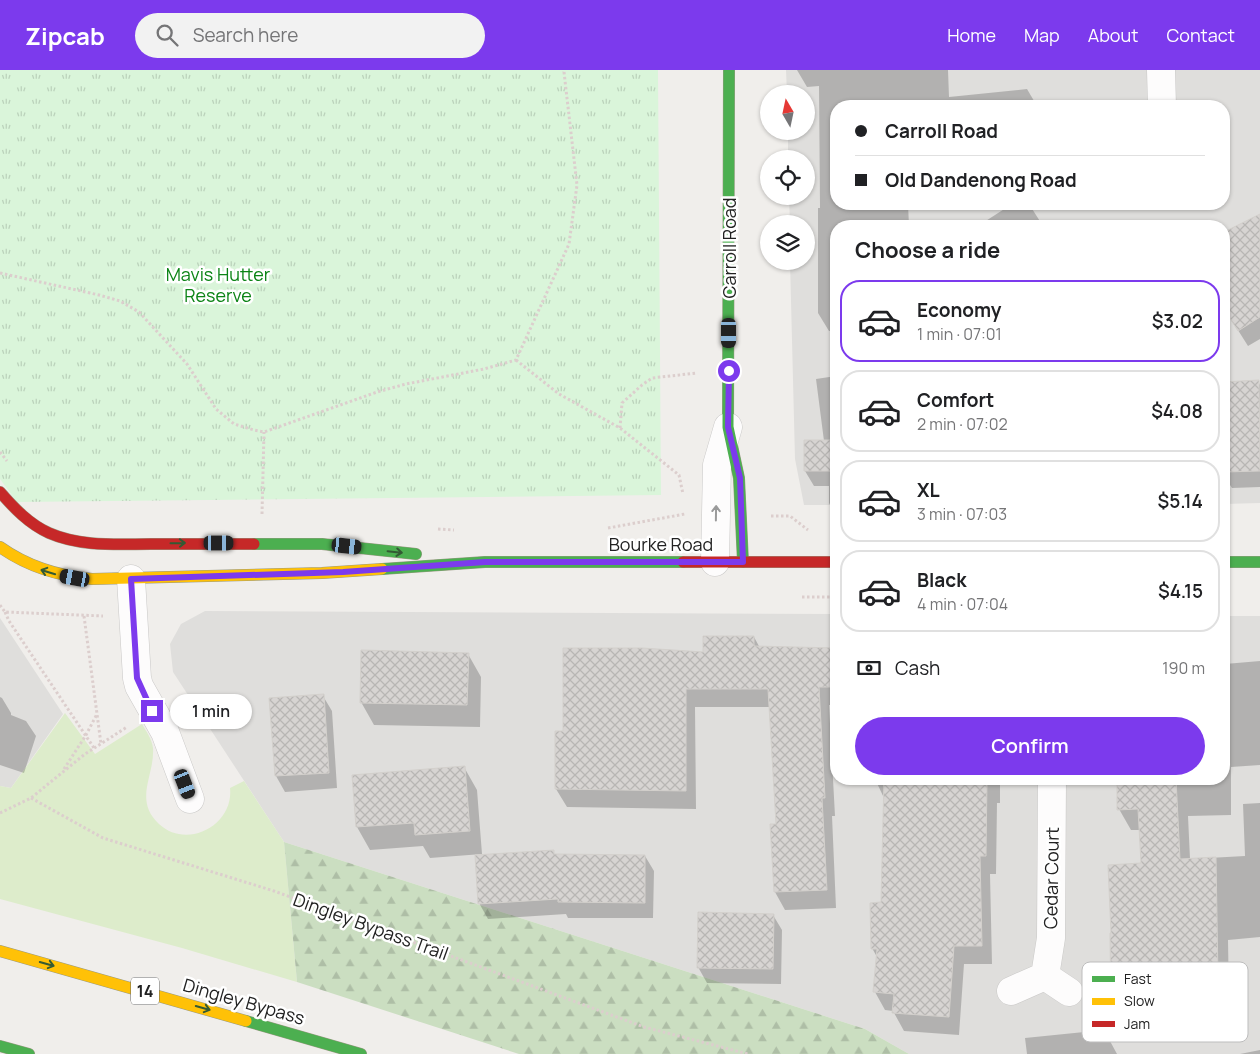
<!DOCTYPE html>
<html lang="en">
<head>
<meta charset="utf-8">
<style>
	body { margin:0; font-family:Manrope,sans-serif; background:#f2f2f2; color:#202124; height:100vh; display:flex; flex-direction:column; font-size:19px; white-space:nowrap }
	* { box-sizing:border-box; margin:0 }
	p { font-size:16px; color:#757577 }
	.icon { flex:none; width:28px; height:28px; fill:none; stroke:currentColor; stroke-width:2; stroke-linecap:round; stroke-linejoin:round }
	.map { position:relative; flex:1; overflow:hidden }
	.side { position:absolute; left:830px; top:150px; width:400px; height:565px; display:flex; flex-direction:column; background:#fff; border-radius:20px; box-shadow:0 1px 4px #0004 }
	.side>* { flex:none }
	.top-card { position:absolute; left:830px; top:30px; width:400px; height:110px; border-radius:20px; box-shadow:0 1px 4px #0004; display:grid; align-content:center; height:110px; padding:0 25px; background:#fff }
	.needle { width:32px; rotate:351deg }
	.controls { position:absolute; left:760px; top:15px; display:grid; gap:10px }
	.controls a { display:grid; place-items:center; width:55px; height:55px; border-radius:50%; background:#fff; box-shadow:0 1px 4px #0004; font-size:25px }
	.end { position:absolute; width:22px; height:22px; margin:-11px; border:6px solid #7c3aed; background:#fff; box-shadow:0 0 0 2px #fff }
	.from { border-radius:50% }
	.bubble { position:absolute; height:35px; border-radius:18px; background:#fff; box-shadow:0 1px 4px #0004; font-size:16px; font-weight:600; line-height:35px; text-align:center }
	.car { position:absolute; width:15px; height:30px; margin:-15px -8px; border-radius:6px; box-shadow:0 0 4px 1px #0007; background:linear-gradient(#222 24%,#8ab4d8 0 40%,#222 0 76%,#8ab4d8 0 86%,#222 0) }
	.top-card b { display:flex; align-items:center; gap:18px; height:48px; font-size:19px }
	.top-card b+b { border-top:1px solid #e0e0e0 }
	.top-card i { width:12px; height:12px; background:#202124 }
	ul { padding:0; list-style:none }
	li { display:flex; align-items:center; gap:15px; height:82px; margin:0 10px 8px; padding:0 15px; border:2px solid #e0e0e0; border-radius:20px }
	li div { flex:1 }
	li b { display:block; font-size:19px }
	li em { font-style:normal; font-weight:600 }
	li.on { border-color:#7c3aed }
	li>.icon { width:45px; height:45px; stroke-width:1.5 }
	h2 { padding:0 25px; font-size:22px; line-height:60px }
	.pay { display:flex; align-items:center; gap:12px; height:55px; padding:0 25px; font-size:19px }
	.pay p { margin-inline-start:auto }
	.button { display:flex; gap:10px; margin-top:auto; padding:10px 25px }
	.button a { flex:1; height:58px; border-radius:30px; background:#7c3aed; color:#fff; font-size:20px; font-weight:600; line-height:58px; text-align:center }
	header { display:flex; align-items:center; gap:30px; box-sizing:border-box; height:70px; padding:0 25px; background:#7c3aed; color:#fff }
	header strong { font-size:24px }
	nav { display:flex; gap:28px; margin-inline-start:auto; font-size:18px }
	.search { width:350px; height:45px; background:#f2f2f2; display:flex; align-items:center; gap:12px; box-sizing:border-box; padding:0 18px; border-radius:28px; color:#757577; font-size:19px }
	.map>svg:first-child { display:block }
</style>
</head>
<body>
<header>
<strong>Zipcab</strong>
<div class="search"><svg class="icon" aria-label="search" viewBox="0 0 24 24"><circle cx="10" cy="10" r="6"/><path d="M15 15l6 6"/></svg>Search here</div>
<nav><a>Home</a><a>Map</a><a>About</a><a>Contact</a></nav>
</header>
<div class="map">
<svg width="1260" height="984" viewBox="0 0 1260 984">
	<defs>
		<pattern id="forest-firs" width="22" height="20" patternUnits="userSpaceOnUse" patternTransform="scale(1.25)"><rect width="22" height="20" fill="#cbdec1"/><path d="M5 1l3.5 6h-7zM16 11l3.5 6h-7z" fill="#aebea6"/></pattern>
		<pattern id="park-tufts" width="24" height="20" patternUnits="userSpaceOnUse" patternTransform="scale(1.25)"><rect width="24" height="20" fill="#daf5da"/><path d="M3 7l-1-3M5 7V3M7 7l1-3M15 17l-1-3M17 17v-4M19 17l1-3" fill="none" stroke="#bbd2bb"/></pattern>
		<pattern id="building-cross-hatch" width="8" height="8" patternUnits="userSpaceOnUse" patternTransform="scale(1.25)"><rect width="8" height="8" fill="#d7d4d2"/><path d="M0 0l8 8M0 8l8-8" fill="none" stroke="#b8b6b4"/></pattern>
	</defs>
	<rect width="100%" height="100%" fill="#f0eeeb"/>
	<path fill="#dfdedc" fill-rule="evenodd" d="M786 0H1260V433L1224 434V156H836V435H804L795 389 790 191H806V154H790L789 126H806V89H788V61H806V24H787ZM836 36H1224V134H836Z
		M205 541 836 544V709H1224V546H1260V984H909L865 959 284 772 173 602 170 574 181 554Z
		M0 548 63 644 11 718 0 716Z"/>
	<path fill="#ddeccb" d="M65 643 95 684 142 654C146 661 152 669 153 678 155 705 133 730 159 754 187 780 234 755 230 718L244 711 284 772 297 912 182 878 0 829V716L11 718Z"/>
	<path fill="url(#forest-firs)" d="M284 772 865 959 909 984H519L297 912Z"/>
	<path fill="url(#park-tufts)" d="M0 0H658L661 425 17 432 0 409Z"/>
	<path fill="#0003" d="M797 0H948L949 27 1027 19 1037 36H836V134H908L909 156H836V261H829L818 243V138H820L819 16 807 17Z
		M1012 134H1029L1043 156H978Z
		M1260 145V269L1248 276 1224 238V164Z
		M836 306V446L829 433V416H814L805 401 824 371 816 309Z
		M1258 311 1260 315V417L1232 418 1230 415H1224V313Z
		M754 567 760 578 836 580V635H829L835 746H832L836 838 785 840 775 822 777 755 771 637H695L696 739 567 737 556 719 564 663 705 584Z
		M468 584 481 607 480 657 374 655 361 632Z
		M1260 591V695L1231 697V745L1188 746 1190 789 1245 786 1243 734 1260 733V867L1228 870 1229 930 1156 931V963L1124 964 1112 943 1142 794 1141 760H1131L1119 739 1118 709H1224V592L1225 594Z
		M323 626 332 641 337 718 285 722 276 706 271 629Z
		M0 627 2 628 11 643V645L26 651 36 666 24 703 0 695Z
		M464 697 477 720 482 784 430 788 423 776 370 780 357 757 353 706Z
		M875 709H1000V733H997L996 804H990L992 894H964L959 965 904 961 893 941 885 940 875 922 877 887 872 878 882 834 884 728Z
		M553 782 555 785 645 786 654 801 653 848H568L566 844 488 849 479 833Z
		M773 845 782 860 781 914 707 913 698 897Z
		M1104 960 1117 984H1027L1025 968Z
		M1260 980V984H1240Z"/>
	<path fill="url(#building-cross-hatch)" stroke="#d3d0cc" d="M1260 144V247L1238 261 1224 239V162Z
		M1259 310 1260 401 1224 402V312Z
		M804 370H836V401H804Z
		M703 566H754V576L836 578V617H819L825 728H822L827 820 774 822 770 754H776L768 619H686V721L555 719V661H563V578H642L703 582Z
		M361 580 469 583 467 635 360 633Z
		M324 624 329 703 275 706 269 628Z
		M465 696 470 761 415 765 414 753 356 757 352 705Z
		M884 709H987L986 786H980L982 876H954L949 947 892 943 894 924 873 922 877 879H871L870 833 881 832Z
		M1117 709H1176L1180 789 1216 787 1218 909 1144 911 1145 943 1111 944 1110 863H1111L1108 795 1141 793 1138 739 1117 740Z
		M554 780V784L645 785V833L558 832V829L478 834 475 785Z
		M698 842 774 844 773 899 697 898Z"/>
	<g fill="none" stroke-linecap="round" stroke-linejoin="round">
		<g stroke="#c9c8c7" stroke-width="29">
			<path id="street" d="M1161 0 1162 36
				M715 492 717 395 728 357
				M131 509 137 608 139 616 165 662 190 729
				M1045 906 1051 868 1052 709
				M1045 906 1069 922
				M1011 921 1045 906"/>
		</g>
		<g stroke="#999a82" stroke-width="12">
			<path id="fast" d="M729 0 728 357 739 408 743 492
				M254 474H322L416 484
				M1224 492H1260
				M382 499 485 492H683
				M246 951 361 984
				M0 976 29 984"/>
		</g>
		<g stroke="#999a82" stroke-width="12">
			<path id="slow" d="M0 477C28 497 58 506 92 509L322 503 382 499
				M0 881 246 951"/>
		</g>
		<g stroke="#999a82" stroke-width="12">
			<path id="jam" d="M0 422C14 438 29 454 49 463 81 477 117 474 151 474 185 474 220 474 254 474
				M683 492H836"/>
		</g>
		<path stroke="#dccecd" stroke-width="3" stroke-dasharray="2.5 2.5" stroke-linecap="butt" d="M0 203 99 225 120 231 139 242 187 294 216 339 234 354 254 360 264 362 377 322 406 314 484 299 516 290 569 174 577 115 564 2 565 0
			M516 290 559 324 620 358 679 405 683 424
			M620 358 622 333 642 315 652 308 697 303
			M0 382 7 391
			M262 444 264 362
			M771 446H790L808 460
			M608 458 685 444
			M438 459 454 460
			M802 527H836
			M0 535 5 542 103 546
			M5 542 9 551 94 678
			M84 546 101 674
			M64 699 86 665 97 644
			M31 728 103 768 274 821 644 957 748 984
			M0 743 31 728 85 684 127 657"/>
		<use href="#street" stroke="#fdfcfc" stroke-width="28"/>
		<use href="#fast" stroke="#4caf50" stroke-width="11"/>
		<use href="#slow" stroke="#ffc107" stroke-width="11"/>
		<use href="#jam" stroke="#c62828" stroke-width="11"/>
	</g>
	<defs><path id="oneway-shaft" d="M-6 0H5M1.5-3L5.5 0L1.5 3" fill="none" stroke-width="1.6" stroke-linecap="round" stroke-linejoin="round" transform="scale(1.25)"/></defs>
	<use stroke="#9a9a9a" href="#oneway-shaft" transform="translate(716 443) rotate(-89)"/>
	<g stroke="#335a34">
		<use href="#oneway-shaft" transform="translate(178 473) rotate(-1)"/>
		<use href="#oneway-shaft" transform="translate(395 482) rotate(6)"/>
		<use href="#oneway-shaft" transform="translate(48 502) rotate(-163)"/>
		<use href="#oneway-shaft" transform="translate(47 894) rotate(16)"/>
		<use href="#oneway-shaft" transform="translate(203 938) rotate(16)"/>
	</g>
	<g fill="none" stroke-linecap="round" stroke-linejoin="round">
		<path stroke="#7c3aed" stroke-width="6" d="M152 641 137 608 131 509 343 502 485 492H743L740 408 728 357 729 301"/>
	</g>
	<g text-anchor="middle" dominant-baseline="central" stroke-width="5" stroke-linejoin="round" paint-order="stroke">
		<rect fill="#fff" stroke="#646464" stroke-width="1" x="131" y="907.5" width="28" height="27" rx="4"/>
		<g font-size="16" font-weight="bold" fill="#222">
			<text x="145" y="921">14</text>
		</g>
		<g font-size="18" fill="#222" stroke="#fff">
			<text transform="translate(729 178) rotate(-90)">Carroll Road</text>
			<text x="661" y="474">Bourke Road</text>
			<text transform="translate(1051 808) rotate(-89)">Cedar Court</text>
			<text transform="translate(371 856) rotate(20)">Dingley Bypass Trail</text>
			<text transform="translate(244 931) rotate(16)">Dingley Bypass</text>
		</g>
		<g font-size="18" fill="#0c8416" stroke="#fff">
			<text x="218" y="204">Mavis Hutter<tspan x="218" dy="21">Reserve</tspan></text>
		</g>
	</g>
	<rect x="1082" y="892" width="166" height="80" rx="8" fill="#fff" stroke="#bdbdbd" stroke-width="1"/>
	<rect x="1092" y="906" width="23" height="6" fill="#4caf50"/>
	<rect x="1092" y="928" width="23" height="7" fill="#ffc107"/>
	<rect x="1092" y="951" width="23" height="6" fill="#c62828"/>
	<g font-size="14" fill="#222">
		<text x="1124" y="914">Fast</text>
		<text x="1124" y="936">Slow</text>
		<text x="1124" y="959">Jam</text>
	</g>
</svg>
<div class="controls">
<a><svg class="needle" viewBox="-14 -14 28 28"><path d="M0-13l5 13h-10z" fill="#e53935"/><path d="M0 13l5-13h-10z" fill="#757577"/></svg></a>
<a><svg class="icon" aria-label="locate" viewBox="0 0 24 24"><circle cx="12" cy="12" r="6"/><path d="M12 2v4M12 18v4M2 12h4M18 12h4"/></svg></a>
<a><svg class="icon" aria-label="layers" viewBox="0 0 24 24"><path d="M12 4l9 5-9 5-9-5zM3 14l9 5 9-5"/></svg></a>
</div>
<i class="end from" style="left:729px;top:301px"></i>
<i class="end" style="left:152px;top:641px"></i>
<div class="bubble" style="left:170px;top:624px;width:82px">1 min</div>
<i class="car" style="left:729px;top:263px;rotate:180deg"></i>
<i class="car" style="left:219px;top:473px;rotate:90deg"></i>
<i class="car" style="left:347px;top:476px;rotate:96deg"></i>
<i class="car" style="left:75px;top:508px;rotate:280deg"></i>
<i class="car" style="left:185px;top:714px;rotate:159deg"></i>
<div class="top-card">
<b><i class="from"></i>Carroll Road</b>
<b><i></i>Old Dandenong Road</b>
</div>
<section class="side">
<h2>Choose a ride</h2>
<ul>
<li class="on"><svg class="icon" aria-label="car" viewBox="0 0 24 24"><path d="M5 17H2v-5l4-1 3-4h7l3 4 3 1v5h-3M9 17h6M6 11h13"/><circle cx="7" cy="17" r="2"/><circle cx="17" cy="17" r="2"/></svg><div><b>Economy</b><p>1 min · 07:01</p></div><em>$3.02</em></li>
<li><svg class="icon" aria-label="car" viewBox="0 0 24 24"><path d="M5 17H2v-5l4-1 3-4h7l3 4 3 1v5h-3M9 17h6M6 11h13"/><circle cx="7" cy="17" r="2"/><circle cx="17" cy="17" r="2"/></svg><div><b>Comfort</b><p>2 min · 07:02</p></div><em>$4.08</em></li>
<li><svg class="icon" aria-label="car" viewBox="0 0 24 24"><path d="M5 17H2v-5l4-1 3-4h7l3 4 3 1v5h-3M9 17h6M6 11h13"/><circle cx="7" cy="17" r="2"/><circle cx="17" cy="17" r="2"/></svg><div><b>XL</b><p>3 min · 07:03</p></div><em>$5.14</em></li>
<li><svg class="icon" aria-label="car" viewBox="0 0 24 24"><path d="M5 17H2v-5l4-1 3-4h7l3 4 3 1v5h-3M9 17h6M6 11h13"/><circle cx="7" cy="17" r="2"/><circle cx="17" cy="17" r="2"/></svg><div><b>Black</b><p>4 min · 07:04</p></div><em>$4.15</em></li>
</ul>
<div class="pay"><svg class="icon" aria-label="cash" viewBox="0 0 24 24"><path d="M3 7h18v10H3z"/><circle cx="12" cy="12" r="2"/></svg>Cash<p>190 m</p></div>
<div class="button"><a>Confirm</a></div>
</section>
</div>
</body>
</html>
